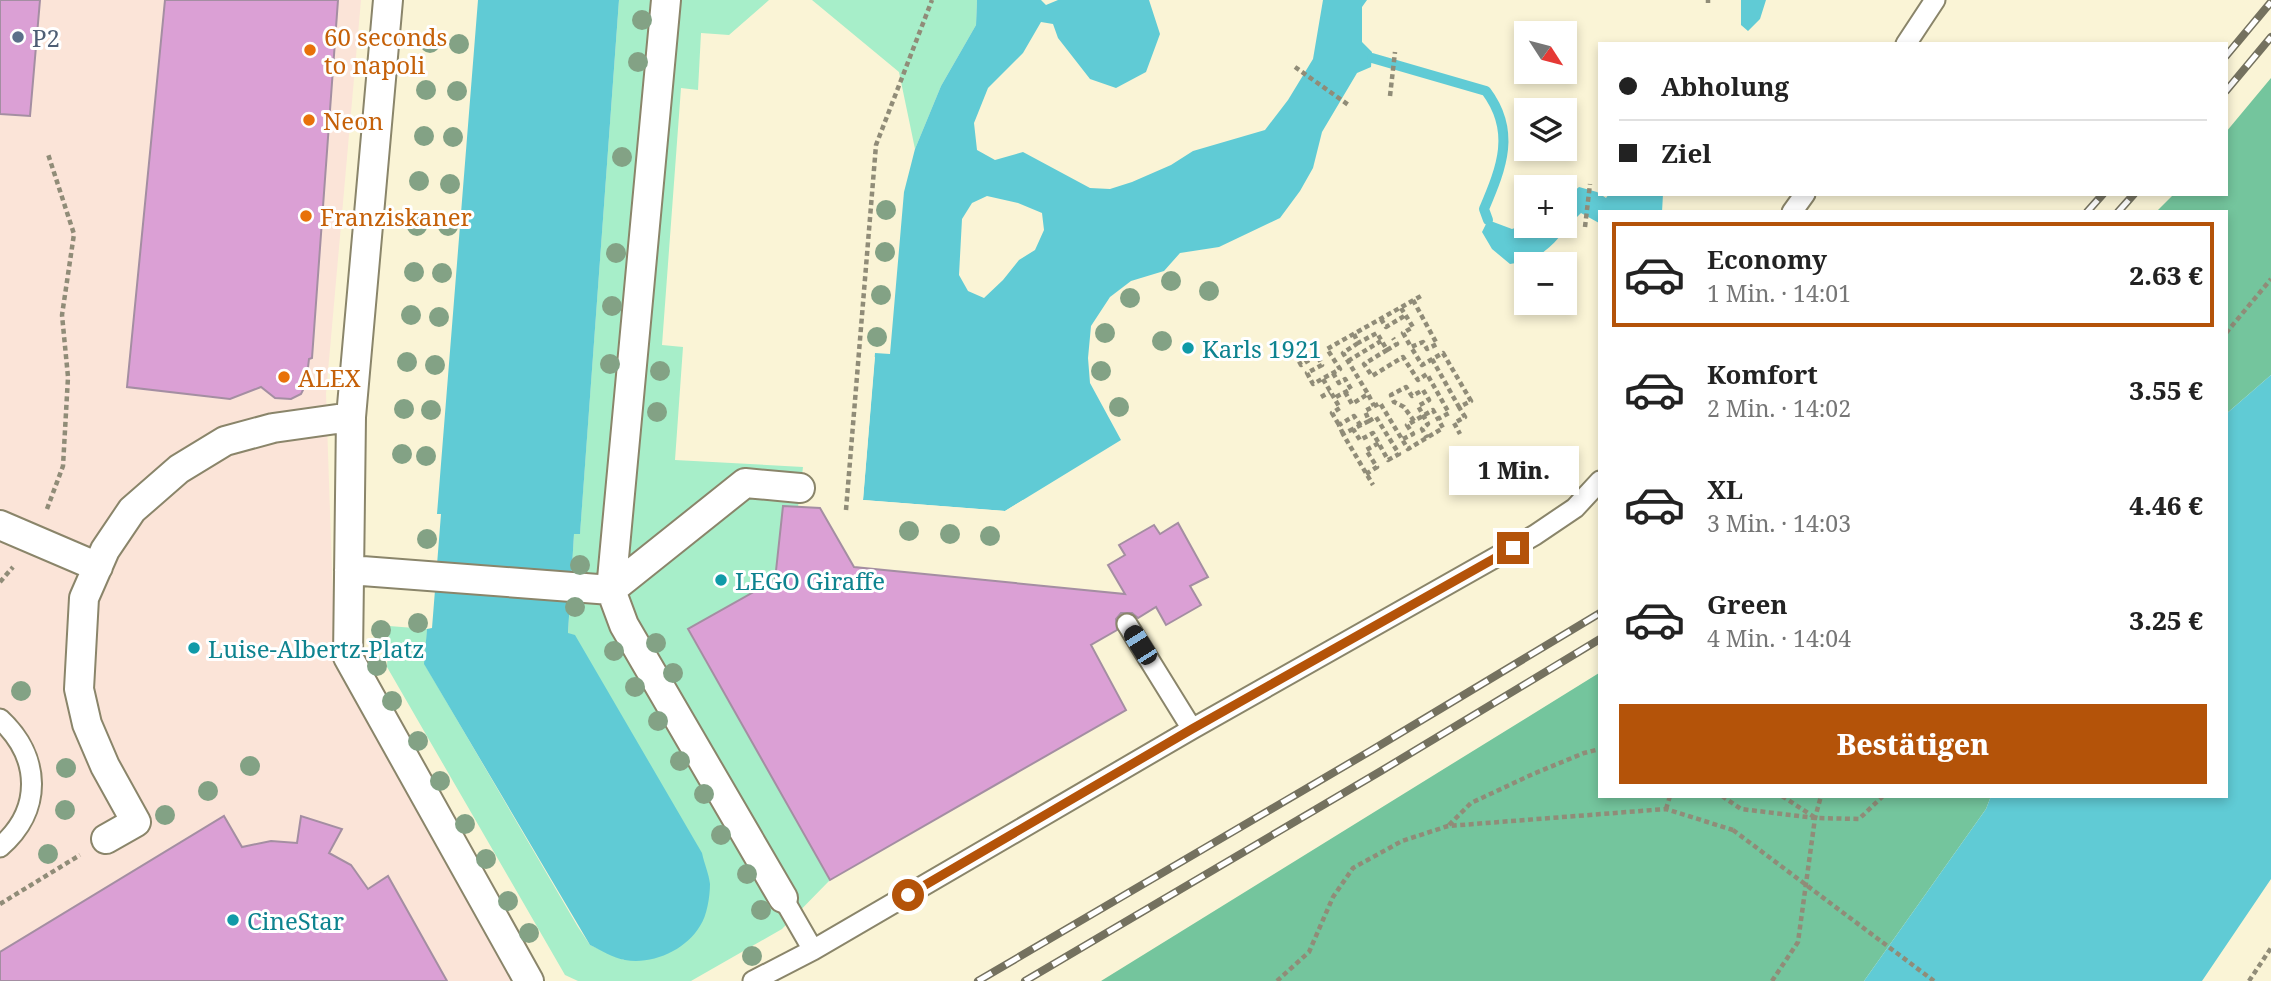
<!DOCTYPE html>
<html lang="de">
<head>
<meta charset="utf-8">
<style>
	body { margin:0; font-family:"Noto Serif",serif; background:#f2f2f2; color:#222; height:100vh; display:flex; flex-direction:column; font-size:26px; white-space:nowrap }
	* { box-sizing:border-box; margin:0 }
	p { font-size:23px; color:#767676 }
	.icon { flex:none; width:38px; height:38px; fill:none; stroke:currentColor; stroke-width:2; stroke-linecap:round; stroke-linejoin:round }
	.map { position:relative; flex:1; overflow:hidden }
	.side { position:absolute; left:1598px; top:210px; width:630px; height:588px; display:flex; flex-direction:column; background:#fff; border-radius:0px; box-shadow:0 4px 10px #0003 }
	.side>* { flex:none }
	.banner { position:absolute; left:1598px; top:42px; width:630px; height:154px; border-radius:0px; box-shadow:0 4px 10px #0003; display:grid; align-content:center; height:154px; padding:0 21px; background:#fff }
	.needle { width:46px; rotate:126deg }
	.controls { position:absolute; left:1514px; top:21px; display:grid; gap:14px }
	.controls a { display:grid; place-items:center; width:63px; height:63px; border-radius:0px; background:#fff; box-shadow:0 4px 10px #0003; font-size:35px }
	.end { position:absolute; width:32px; height:32px; margin:-16px; border:9px solid #b45309; background:#fff; box-shadow:0 0 0 4px #fff }
	.from { border-radius:50% }
	.bubble { position:absolute; height:49px; border-radius:0px; background:#fff; box-shadow:0 4px 10px #0003; font-size:23px; font-weight:800; line-height:49px; text-align:center }
	.car { position:absolute; width:21px; height:42px; margin:-21px -10px; border-radius:9px; box-shadow:0 0 5px 2px #0007; background:linear-gradient(#222 24%,#8ab4d8 0 40%,#222 0 76%,#8ab4d8 0 86%,#222 0) }
	.banner b { display:flex; align-items:center; gap:24px; height:66px; font-size:26px }
	.banner b+b { border-top:2px solid #e0e0e0 }
	.banner i { width:18px; height:18px; background:#222 }
	ul { padding:12px 0 0; list-style:none }
	li { display:flex; align-items:center; gap:21px; height:105px; margin:0 14px 10px; padding:0 7px; border:4px solid transparent; border-radius:0px }
	li div { flex:1 }
	li b { display:block; font-size:26px }
	li em { font-style:normal; font-weight:800 }
	li.active { border-color:#b45309 }
	li>.icon { width:63px; height:63px; stroke-width:1.5 }
	.action { display:flex; gap:14px; margin-top:auto; padding:14px 21px }
	.action a { flex:1; height:80px; border-radius:0px; background:#b45309; color:#fff; font-size:28px; font-weight:800; line-height:80px; text-align:center }
	.map>svg:first-child { display:block }
</style>
</head>
<body>
<div class="map">
<svg width="2271" height="981" viewBox="0 0 2271 981">
	<rect width="100%" height="100%" fill="#faf4d6"/>
	<path fill="#fbe4d8" d="M0 0H361L326 394 335 658 519 981H0Z"/>
	<path fill="#a7eec9" d="M619 0H769L729 35 701 33 698 90 681 88 662 345 683 347 675 460 803 467 798 507 783 506 775 580 688 630 830 880 782 929 691 981H578L565 975 387 667 389 626 427 629 425 665 578 927 590 945 624 960 568 634 574 533H580Z
		M812 0H977L976 25 941 86 915 149 899 72Z"/>
	<path fill="#74c59d" d="M2271 78V375L2226 414V212H2156L2174 194H2226V132Z
		M1599 673 1600 796H1991L1986 809 1864 981H1101Z"/>
	<path fill="#60cbd5" fill-rule="evenodd" d="M478 0H619L580 534H574L568 633 575 635 702 853C704 863 709 874 710 884 710 896 707 916 700 926 686 950 652 965 625 960 613 958 601 950 590 945L424 664 427 629 432 628 441 514H437Z
		M977 0H1041L1046 5 1058 0H1149L1160 34 1146 72 1116 88 1090 79 1058 38 1053 24 1041 22 1023 53 988 88 974 123 977 150 995 160 1023 152 1090 188 1110 189 1132 182 1171 165 1193 151 1265 130 1288 100 1313 59 1323 0H1367L1362 7V42L1372 52 1371 67 1357 73 1322 132 1313 168 1300 191 1280 218 1219 247 1180 253 1164 271 1131 281 1110 297 1091 326 1088 358 1090 383 1121 440 1005 511 863 500 875 353 890 354 904 192 915 149 941 86 976 25ZM987 196 1018 203 1042 213 1044 230 1035 250 1019 260 1003 280 984 298 968 291 959 275 962 219 972 203Z
		M1741 0H1766L1760 19 1748 31 1741 25Z
		M1579 187 1597 192 1606 198 1609 194H1663L1662 212H1600L1599 223 1581 213C1556 237 1549 260 1510 264L1492 249 1482 232 1488 220 1512 229 1526 224V226H1564L1565 199Z
		M2271 375V879L2202 981H1864L1986 809 1991 796H2226V414Z"/>
	<path fill="#faf4d6" d="M872 356 875 357 863 500 1005 511 1023 500 1026 503 1006 514 860 503Z"/>
	<g fill="none" stroke-linecap="round" stroke-linejoin="round">
		<path stroke="#60cbd5" stroke-width="10" d="M1372 58 1486 91C1516 131 1502 167 1484 209L1488 220"/>
	</g>
	<path fill="#dba0d5" stroke="#a48ea2" stroke-width="2" d="M0 0H40L30 116 0 114Z
		M165 0H338L312 358 309 359 306 384 301 394 291 399 275 398 261 387 230 399 127 387Z
		M783 506 820 508 854 567 1125 594 1108 565 1125 555 1119 545 1154 525 1160 534 1178 523 1208 577 1190 586 1201 605 1166 625 1156 607 1138 618 1132 613H1121L1116 619 1117 630 1091 645 1126 710 830 880 688 629 775 580Z
		M224 816 242 847 271 841 297 843 301 816 342 829 329 853 351 865 368 889 388 876 447 981H0V952Z"/>
	<g fill="none" stroke-linecap="round" stroke-linejoin="round">
		<g stroke="#8a856a" stroke-width="23">
			<path id="service" d="M1906 44 1935 0
				M1792 212 1805 194
				M1127 624 1192 729
				M0 719C41 757 43 810 0 847
				M783 898 813 950
				M753 981 813 950 1192 729 1535 535 1575 508 1600 481"/>
		</g>
		<g stroke="#8a856a" stroke-width="32">
			<path id="pedestrian" d="M388 0 351 417 348 657 529 981
				M666 0 611 590 624 625 783 898
				M0 525 98 567
				M349 570 611 590 745 483 800 488
				M106 839 136 822 105 766 87 724 79 689 84 598 105 550 132 510 179 469 225 441 273 428 351 417"/>
		</g>
		<path stroke="#908c78" stroke-width="4.5" stroke-dasharray="5 3.5" stroke-linecap="butt" d="M1708 0V3
			M1295 67 1350 106
			M1390 96 1395 52
			M1585 227 1590 184
			M1413 300 1437 344 1427 349 1423 342 1411 347 1422 365 1443 353 1471 401 1459 407 1465 417 1454 423 1460 434
			M1401 308 1413 327 1403 333 1411 347
			M1381 319 1386 327 1406 315
			M2226 333 2271 279
			M1354 334 1358 343 1377 333 1387 350 1397 344 1393 338
			M1358 343 1343 353 1368 394
			M1295 354 1301 365 1317 355 1322 365 1307 373 1313 384 1340 369 1327 349 1421 296
			M1432 359 1459 407
			M1348 361 1381 341
			M1333 373 1339 383 1345 379 1351 389 1334 398
			M1323 379 1340 408 1332 413 1339 425
			M1345 392 1352 404 1368 394 1374 406
			M1321 397 1330 392
			M1369 421 1353 429 1360 440 1373 433 1388 460 1399 454 1376 417 1369 421 1365 411 1380 403 1408 449 1443 428 1438 419 1449 413 1427 374 1418 380 1403 357 1372 376 1364 364 1387 350
			M1414 421 1404 407 1394 402 1391 395 1406 387 1412 396 1423 390 1429 400 1418 406 1428 424 1422 429 1427 438
			M1353 429 1343 434 1373 485
			M1343 434 1339 425 1354 416 1361 426
			M1403 439 1413 434 1407 425 1433 410 1438 419
			M1366 474 1377 467 1366 450 1379 443
			M47 509 63 466 68 377 62 315 74 234 48 154
			M846 510 876 145 932 0
			M0 582 13 567
			M1722 796 1741 809 1815 818 1859 819 1883 796
			M1782 796 1814 817
			M1666 809 1670 796
			M1449 825 1471 803 1533 774 1584 753 1600 749
			M0 904 80 855
			M1277 981 1309 952 1333 897 1353 868 1402 841 1448 826 1666 809 1733 830
			M1772 981 1798 942 1815 818 1821 796
			M2249 981 2271 948"/>
		<use href="#service" stroke="#fff" stroke-width="19"/>
		<use href="#pedestrian" stroke="#fff" stroke-width="28"/>
		<g stroke="#74715f" stroke-width="8">
			<path id="rail" d="M2226 56 2271 2
				M2226 91 2271 37
				M2087 212 2103 194
				M2118 212 2134 194
				M978 981 1372 750 1600 613
				M1025 981 1381 771 1600 639"/>
		</g>
		<use href="#rail" stroke="#fff" stroke-width="5" stroke-dasharray="16" stroke-linecap="butt"/>
		<path stroke="#908c78" stroke-width="4.5" stroke-dasharray="5 3.5" stroke-linecap="butt" d="M1733 830 1934 981"/>
	</g>
	<g fill="#83a285">
		<circle cx="642" cy="20" r="10"/>
		<circle cx="430" cy="43" r="10"/>
		<circle cx="459" cy="44" r="10"/>
		<circle cx="638" cy="62" r="10"/>
		<circle cx="426" cy="90" r="10"/>
		<circle cx="457" cy="91" r="10"/>
		<circle cx="424" cy="136" r="10"/>
		<circle cx="453" cy="137" r="10"/>
		<circle cx="622" cy="157" r="10"/>
		<circle cx="419" cy="181" r="10"/>
		<circle cx="450" cy="184" r="10"/>
		<circle cx="886" cy="210" r="10"/>
		<circle cx="417" cy="226" r="10"/>
		<circle cx="448" cy="226" r="10"/>
		<circle cx="885" cy="252" r="10"/>
		<circle cx="616" cy="253" r="10"/>
		<circle cx="414" cy="272" r="10"/>
		<circle cx="442" cy="273" r="10"/>
		<circle cx="1171" cy="281" r="10"/>
		<circle cx="1209" cy="291" r="10"/>
		<circle cx="881" cy="295" r="10"/>
		<circle cx="1130" cy="298" r="10"/>
		<circle cx="612" cy="306" r="10"/>
		<circle cx="411" cy="315" r="10"/>
		<circle cx="439" cy="317" r="10"/>
		<circle cx="1105" cy="333" r="10"/>
		<circle cx="877" cy="337" r="10"/>
		<circle cx="1162" cy="341" r="10"/>
		<circle cx="407" cy="362" r="10"/>
		<circle cx="610" cy="364" r="10"/>
		<circle cx="435" cy="365" r="10"/>
		<circle cx="660" cy="371" r="10"/>
		<circle cx="1101" cy="371" r="10"/>
		<circle cx="1119" cy="407" r="10"/>
		<circle cx="404" cy="409" r="10"/>
		<circle cx="431" cy="410" r="10"/>
		<circle cx="657" cy="412" r="10"/>
		<circle cx="402" cy="454" r="10"/>
		<circle cx="426" cy="456" r="10"/>
		<circle cx="909" cy="531" r="10"/>
		<circle cx="950" cy="534" r="10"/>
		<circle cx="990" cy="536" r="10"/>
		<circle cx="427" cy="539" r="10"/>
		<circle cx="580" cy="565" r="10"/>
		<circle cx="575" cy="607" r="10"/>
		<circle cx="418" cy="623" r="10"/>
		<circle cx="381" cy="630" r="10"/>
		<circle cx="656" cy="643" r="10"/>
		<circle cx="614" cy="651" r="10"/>
		<circle cx="377" cy="666" r="10"/>
		<circle cx="673" cy="673" r="10"/>
		<circle cx="635" cy="687" r="10"/>
		<circle cx="21" cy="691" r="10"/>
		<circle cx="392" cy="701" r="10"/>
		<circle cx="658" cy="721" r="10"/>
		<circle cx="418" cy="741" r="10"/>
		<circle cx="680" cy="761" r="10"/>
		<circle cx="250" cy="766" r="10"/>
		<circle cx="66" cy="768" r="10"/>
		<circle cx="440" cy="781" r="10"/>
		<circle cx="208" cy="791" r="10"/>
		<circle cx="704" cy="794" r="10"/>
		<circle cx="65" cy="810" r="10"/>
		<circle cx="165" cy="815" r="10"/>
		<circle cx="465" cy="824" r="10"/>
		<circle cx="721" cy="835" r="10"/>
		<circle cx="48" cy="854" r="10"/>
		<circle cx="486" cy="859" r="10"/>
		<circle cx="747" cy="874" r="10"/>
		<circle cx="508" cy="901" r="10"/>
		<circle cx="761" cy="910" r="10"/>
		<circle cx="529" cy="933" r="10"/>
		<circle cx="752" cy="956" r="10"/>
	</g>
	<g fill="none" stroke-linecap="round" stroke-linejoin="round">
		<path stroke="#b45309" stroke-width="9" d="M908 895 1192 729 1513 548"/>
	</g>
	<circle fill="#5c6f8a" stroke="#fff" stroke-width="2.5" cx="18" cy="37" r="7"/>
	<g fill="#e8710a" stroke="#fff" stroke-width="2.5">
		<circle cx="310" cy="50" r="7"/>
		<circle cx="309" cy="120" r="7"/>
		<circle cx="306" cy="216" r="7"/>
		<circle cx="284" cy="377" r="7"/>
	</g>
	<g fill="#0f9aa8" stroke="#fff" stroke-width="2.5">
		<circle cx="1188" cy="348" r="7"/>
		<circle cx="721" cy="580" r="7"/>
		<circle cx="194" cy="648" r="7"/>
		<circle cx="233" cy="920" r="7"/>
	</g>
	<g text-anchor="middle" dominant-baseline="central" stroke-width="6" stroke-linejoin="round" paint-order="stroke">
		<g font-size="24" fill="#c56008" stroke="#fff" text-anchor="start">
			<text x="324" y="36">60 seconds<tspan x="324" dy="28">to napoli</tspan></text>
			<text x="323" y="120">Neon</text>
			<text x="320" y="216">Franziskaner</text>
			<text x="298" y="377">ALEX</text>
		</g>
		<g font-size="24" fill="#4e5e75" stroke="#fff" text-anchor="start">
			<text x="32" y="37">P2</text>
		</g>
		<g font-size="24" fill="#0d838f" stroke="#fff" text-anchor="start">
			<text x="1202" y="348">Karls 1921</text>
			<text x="735" y="580">LEGO Giraffe</text>
			<text x="208" y="648">Luise-Albertz-Platz</text>
			<text x="247" y="920">CineStar</text>
		</g>
	</g>
</svg>
<div class="controls">
<a><svg class="needle" viewBox="-14 -14 28 28"><path d="M0-13l5 13h-10z" fill="#e53935"/><path d="M0 13l5-13h-10z" fill="#767676"/></svg></a>
<a><svg class="icon" aria-label="layers" viewBox="0 0 24 24"><path d="M12 4l9 5-9 5-9-5zM3 14l9 5 9-5"/></svg></a>
<a>+</a>
<a>−</a>
</div>
<i class="end from" style="left:908px;top:895px"></i>
<i class="end" style="left:1513px;top:548px"></i>
<div class="bubble" style="left:1449px;top:446px;width:130px">1 Min.</div>
<i class="car" style="left:1140px;top:645px;rotate:328deg"></i>
<div class="banner">
<b><i class="from"></i>Abholung</b>
<b><i></i>Ziel</b>
</div>
<section class="side">
<ul>
<li class="active"><svg class="icon" aria-label="car" viewBox="0 0 24 24"><path d="M5 17H2v-5l4-1 3-4h7l3 4 3 1v5h-3M9 17h6M6 11h13"/><circle cx="7" cy="17" r="2"/><circle cx="17" cy="17" r="2"/></svg><div><b>Economy</b><p>1 Min. · 14:01</p></div><em>2.63 €</em></li>
<li><svg class="icon" aria-label="car" viewBox="0 0 24 24"><path d="M5 17H2v-5l4-1 3-4h7l3 4 3 1v5h-3M9 17h6M6 11h13"/><circle cx="7" cy="17" r="2"/><circle cx="17" cy="17" r="2"/></svg><div><b>Komfort</b><p>2 Min. · 14:02</p></div><em>3.55 €</em></li>
<li><svg class="icon" aria-label="car" viewBox="0 0 24 24"><path d="M5 17H2v-5l4-1 3-4h7l3 4 3 1v5h-3M9 17h6M6 11h13"/><circle cx="7" cy="17" r="2"/><circle cx="17" cy="17" r="2"/></svg><div><b>XL</b><p>3 Min. · 14:03</p></div><em>4.46 €</em></li>
<li><svg class="icon" aria-label="car" viewBox="0 0 24 24"><path d="M5 17H2v-5l4-1 3-4h7l3 4 3 1v5h-3M9 17h6M6 11h13"/><circle cx="7" cy="17" r="2"/><circle cx="17" cy="17" r="2"/></svg><div><b>Green</b><p>4 Min. · 14:04</p></div><em>3.25 €</em></li>
</ul>
<div class="action"><a>Bestätigen</a></div>
</section>
</div>
</body>
</html>
